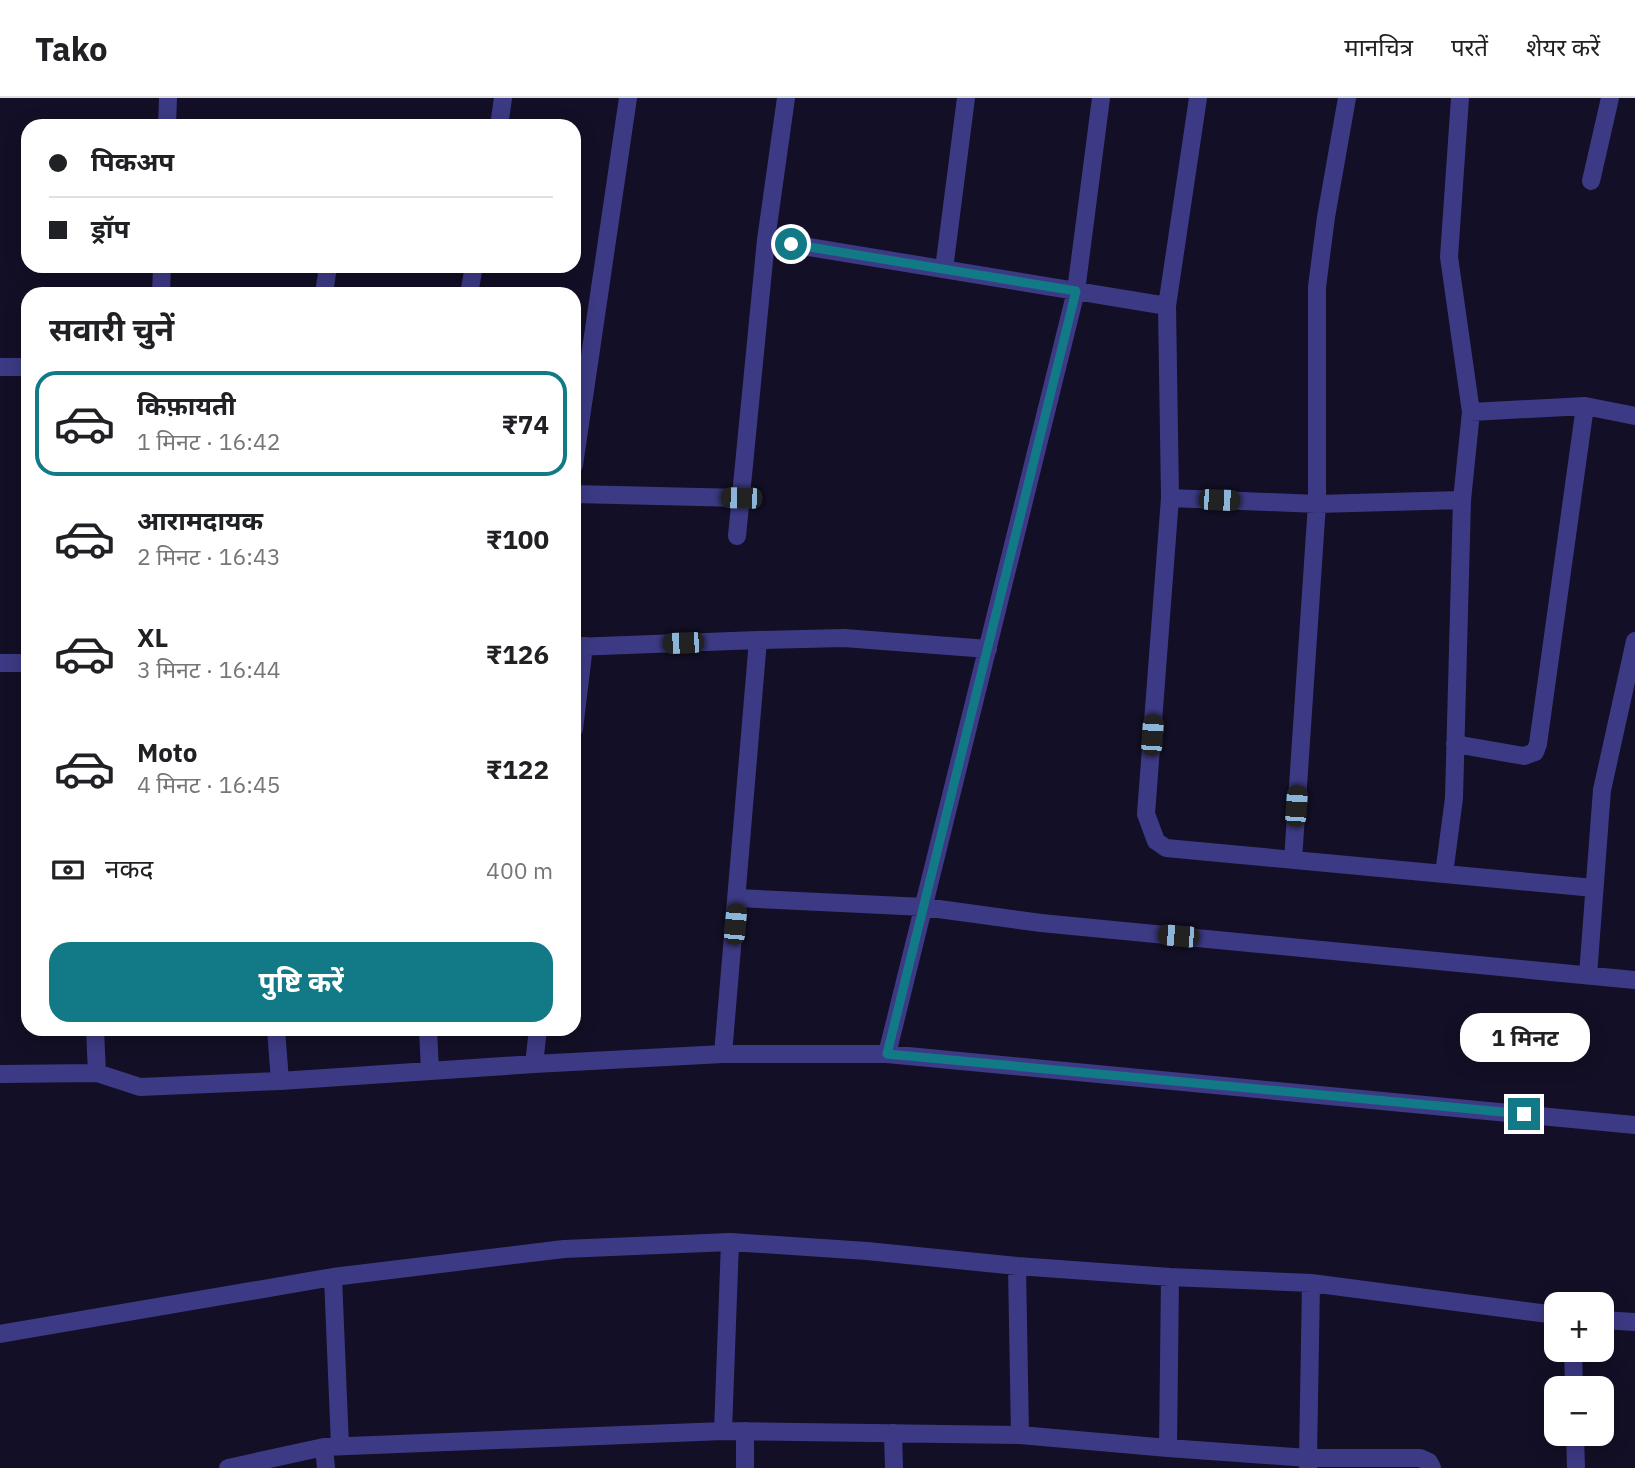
<!DOCTYPE html>
<html lang="hi">
<head>
<meta charset="utf-8">
<style>
	body { margin:0; font-family:"IBM Plex Sans","Noto Sans Devanagari",sans-serif; background:#f6f6f6; color:#202124; height:100vh; display:flex; flex-direction:column; font-size:26px; white-space:nowrap }
	* { box-sizing:border-box; margin:0 }
	p { font-size:23px; color:#757577 }
	.icon { flex:none; width:38px; height:38px; fill:none; stroke:currentColor; stroke-width:2; stroke-linecap:round; stroke-linejoin:round }
	.map { position:relative; flex:1; overflow:hidden }
	.sheet { position:absolute; left:21px; top:189px; width:560px; height:749px; display:flex; flex-direction:column; background:#fff; border-radius:21px; box-shadow:0 4px 18px #0003 }
	.sheet>* { flex:none }
	.guide { position:absolute; left:21px; top:21px; width:560px; height:154px; border-radius:21px; box-shadow:0 4px 18px #0003; display:grid; align-content:center; height:154px; padding:0 28px; background:#fff }
	.tools { position:absolute; left:1544px; top:1194px; display:grid; gap:14px }
	.tools a { display:grid; place-items:center; width:70px; height:70px; border-radius:14px; background:#fff; box-shadow:0 4px 18px #0003; font-size:35px }
	.end { position:absolute; width:32px; height:32px; margin:-16px; border:9px solid #127987; background:#fff; box-shadow:0 0 0 4px #fff }
	.from { border-radius:50% }
	.bubble { position:absolute; height:49px; border-radius:21px; background:#fff; box-shadow:0 4px 18px #0003; font-size:23px; font-weight:700; line-height:49px; text-align:center }
	.car { position:absolute; width:21px; height:42px; margin:-21px -10px; border-radius:9px; box-shadow:0 0 5px 2px #0007; background:linear-gradient(#222 24%,#8ab4d8 0 40%,#222 0 76%,#8ab4d8 0 86%,#222 0) }
	.guide b { display:flex; align-items:center; gap:24px; height:66px; font-size:26px }
	.guide b+b { border-top:2px solid #e0e0e0 }
	.guide i { width:18px; height:18px; background:#202124 }
	ul { padding:0; list-style:none }
	li { display:flex; align-items:center; gap:21px; height:105px; margin:0 14px 10px; padding:0 14px; border:4px solid transparent; border-radius:21px }
	li div { flex:1 }
	li b { display:block; font-size:26px }
	li em { font-style:normal; font-weight:700 }
	li.on { border-color:#127987 }
	li>.icon { width:63px; height:63px; stroke-width:1.5 }
	h2 { padding:0 28px; font-size:32px; line-height:84px }
	.pay { display:flex; align-items:center; gap:18px; height:77px; padding:0 28px; font-size:26px }
	.pay p { margin-inline-start:auto }
	.button { display:flex; gap:14px; margin-top:auto; padding:14px 28px }
	.button a { flex:1; height:80px; border-radius:21px; background:#127987; color:#fff; font-size:28px; font-weight:700; line-height:80px; text-align:center }
	header { display:flex; align-items:center; gap:42px; box-sizing:border-box; height:98px; padding:0 35px; background:#fff; border-bottom:2px solid #e0e0e0 }
	header strong { font-size:33px }
	nav { display:flex; gap:38px; margin-inline-start:auto; font-size:24px }
	.map>svg:first-child { display:block }
</style>
</head>
<body>
<header>
<strong>Tako</strong>
<nav><a>मानचित्र</a><a>परतें</a><a>शेयर करें</a></nav>
</header>
<div class="map">
<svg width="1635" height="1370" viewBox="0 0 1635 1370">
	<rect width="100%" height="100%" fill="#130f26"/>
	<g fill="none" stroke-linecap="round" stroke-linejoin="round">
		<path stroke="#3d3a85" stroke-width="18" d="M786 0 766 142 1167 208 1198 0
			M1101 0 1076 193 887 956 1635 1027
			M1460 0 1449 159 1471 314 1585 308 1635 318
			M167 28 168 0
			M499 28 503 0
			M1591 83 1610 0
			M944 171 966 0
			M161 196 162 168
			M324 196 328 168
			M469 196 474 168
			M1167 208 1170 400 1146 716 1156 743 1166 750 1594 790
			M0 269H28
			M574 367 628 0
			M574 396 741 400
			M1170 400 1317 406 1462 402 1471 314
			M737 438 766 142
			M758 542 844 540 988 551
			M574 549 758 542 723 956
			M0 565H28
			M574 631 584 548
			M1455 646 1524 658 1535 654 1538 646 1585 308
			M1293 762 1317 406V189L1326 119 1347 0
			M1444 776 1454 700 1462 402
			M737 800 924 809 1041 825 1635 882
			M1588 877 1602 692 1635 543
			M95 931 97 975
			M276 931 280 983
			M428 931 430 973
			M534 966 538 931
			M0 976 97 975 140 989 280 983 534 966 723 956H887
			M730 1144 723 1333 1020 1337 1017 1168
			M333 1179 340 1348
			M1170 1179 1311 1185
			M1601 1222 1635 1224
			M0 1236 333 1179 564 1151 730 1144 867 1153 1017 1168 1170 1179 1168 1350 1308 1360 1311 1185 1556 1217
			M1573 1251 1574 1290
			M745 1333V1370
			M893 1335 894 1370
			M1575 1335 1576 1370
			M1020 1337 1168 1350
			M324 1349 326 1370
			M228 1370 324 1349 723 1333
			M1308 1370V1360H1420L1429 1364 1432 1370"/>
	</g>
	<g fill="none" stroke-linecap="round" stroke-linejoin="round">
		<path stroke="#127987" stroke-width="9" d="M791 146 1076 193 887 956 1524 1016"/>
	</g>
</svg>
<div class="tools">
<a>+</a>
<a>−</a>
</div>
<i class="end from" style="left:791px;top:146px"></i>
<i class="end" style="left:1524px;top:1016px"></i>
<div class="bubble" style="left:1460px;top:915px;width:130px">1 मिनट</div>
<i class="car" style="left:741px;top:400px;rotate:271deg"></i>
<i class="car" style="left:1219px;top:402px;rotate:92deg"></i>
<i class="car" style="left:683px;top:545px;rotate:268deg"></i>
<i class="car" style="left:1152px;top:637px;rotate:4deg"></i>
<i class="car" style="left:1296px;top:708px;rotate:4deg"></i>
<i class="car" style="left:735px;top:826px;rotate:5deg"></i>
<i class="car" style="left:1178px;top:838px;rotate:275deg"></i>
<div class="guide">
<b><i class="from"></i>पिकअप</b>
<b><i></i>ड्रॉप</b>
</div>
<section class="sheet">
<h2>सवारी चुनें</h2>
<ul>
<li class="on"><svg class="icon" aria-label="car" viewBox="0 0 24 24"><path d="M5 17H2v-5l4-1 3-4h7l3 4 3 1v5h-3M9 17h6M6 11h13"/><circle cx="7" cy="17" r="2"/><circle cx="17" cy="17" r="2"/></svg><div><b>किफ़ायती</b><p>1 मिनट · 16:42</p></div><em>₹74</em></li>
<li><svg class="icon" aria-label="car" viewBox="0 0 24 24"><path d="M5 17H2v-5l4-1 3-4h7l3 4 3 1v5h-3M9 17h6M6 11h13"/><circle cx="7" cy="17" r="2"/><circle cx="17" cy="17" r="2"/></svg><div><b>आरामदायक</b><p>2 मिनट · 16:43</p></div><em>₹100</em></li>
<li><svg class="icon" aria-label="car" viewBox="0 0 24 24"><path d="M5 17H2v-5l4-1 3-4h7l3 4 3 1v5h-3M9 17h6M6 11h13"/><circle cx="7" cy="17" r="2"/><circle cx="17" cy="17" r="2"/></svg><div><b>XL</b><p>3 मिनट · 16:44</p></div><em>₹126</em></li>
<li><svg class="icon" aria-label="car" viewBox="0 0 24 24"><path d="M5 17H2v-5l4-1 3-4h7l3 4 3 1v5h-3M9 17h6M6 11h13"/><circle cx="7" cy="17" r="2"/><circle cx="17" cy="17" r="2"/></svg><div><b>Moto</b><p>4 मिनट · 16:45</p></div><em>₹122</em></li>
</ul>
<div class="pay"><svg class="icon" aria-label="cash" viewBox="0 0 24 24"><path d="M3 7h18v10H3z"/><circle cx="12" cy="12" r="2"/></svg>नकद<p>400 m</p></div>
<div class="button"><a>पुष्टि करें</a></div>
</section>
</div>
</body>
</html>
